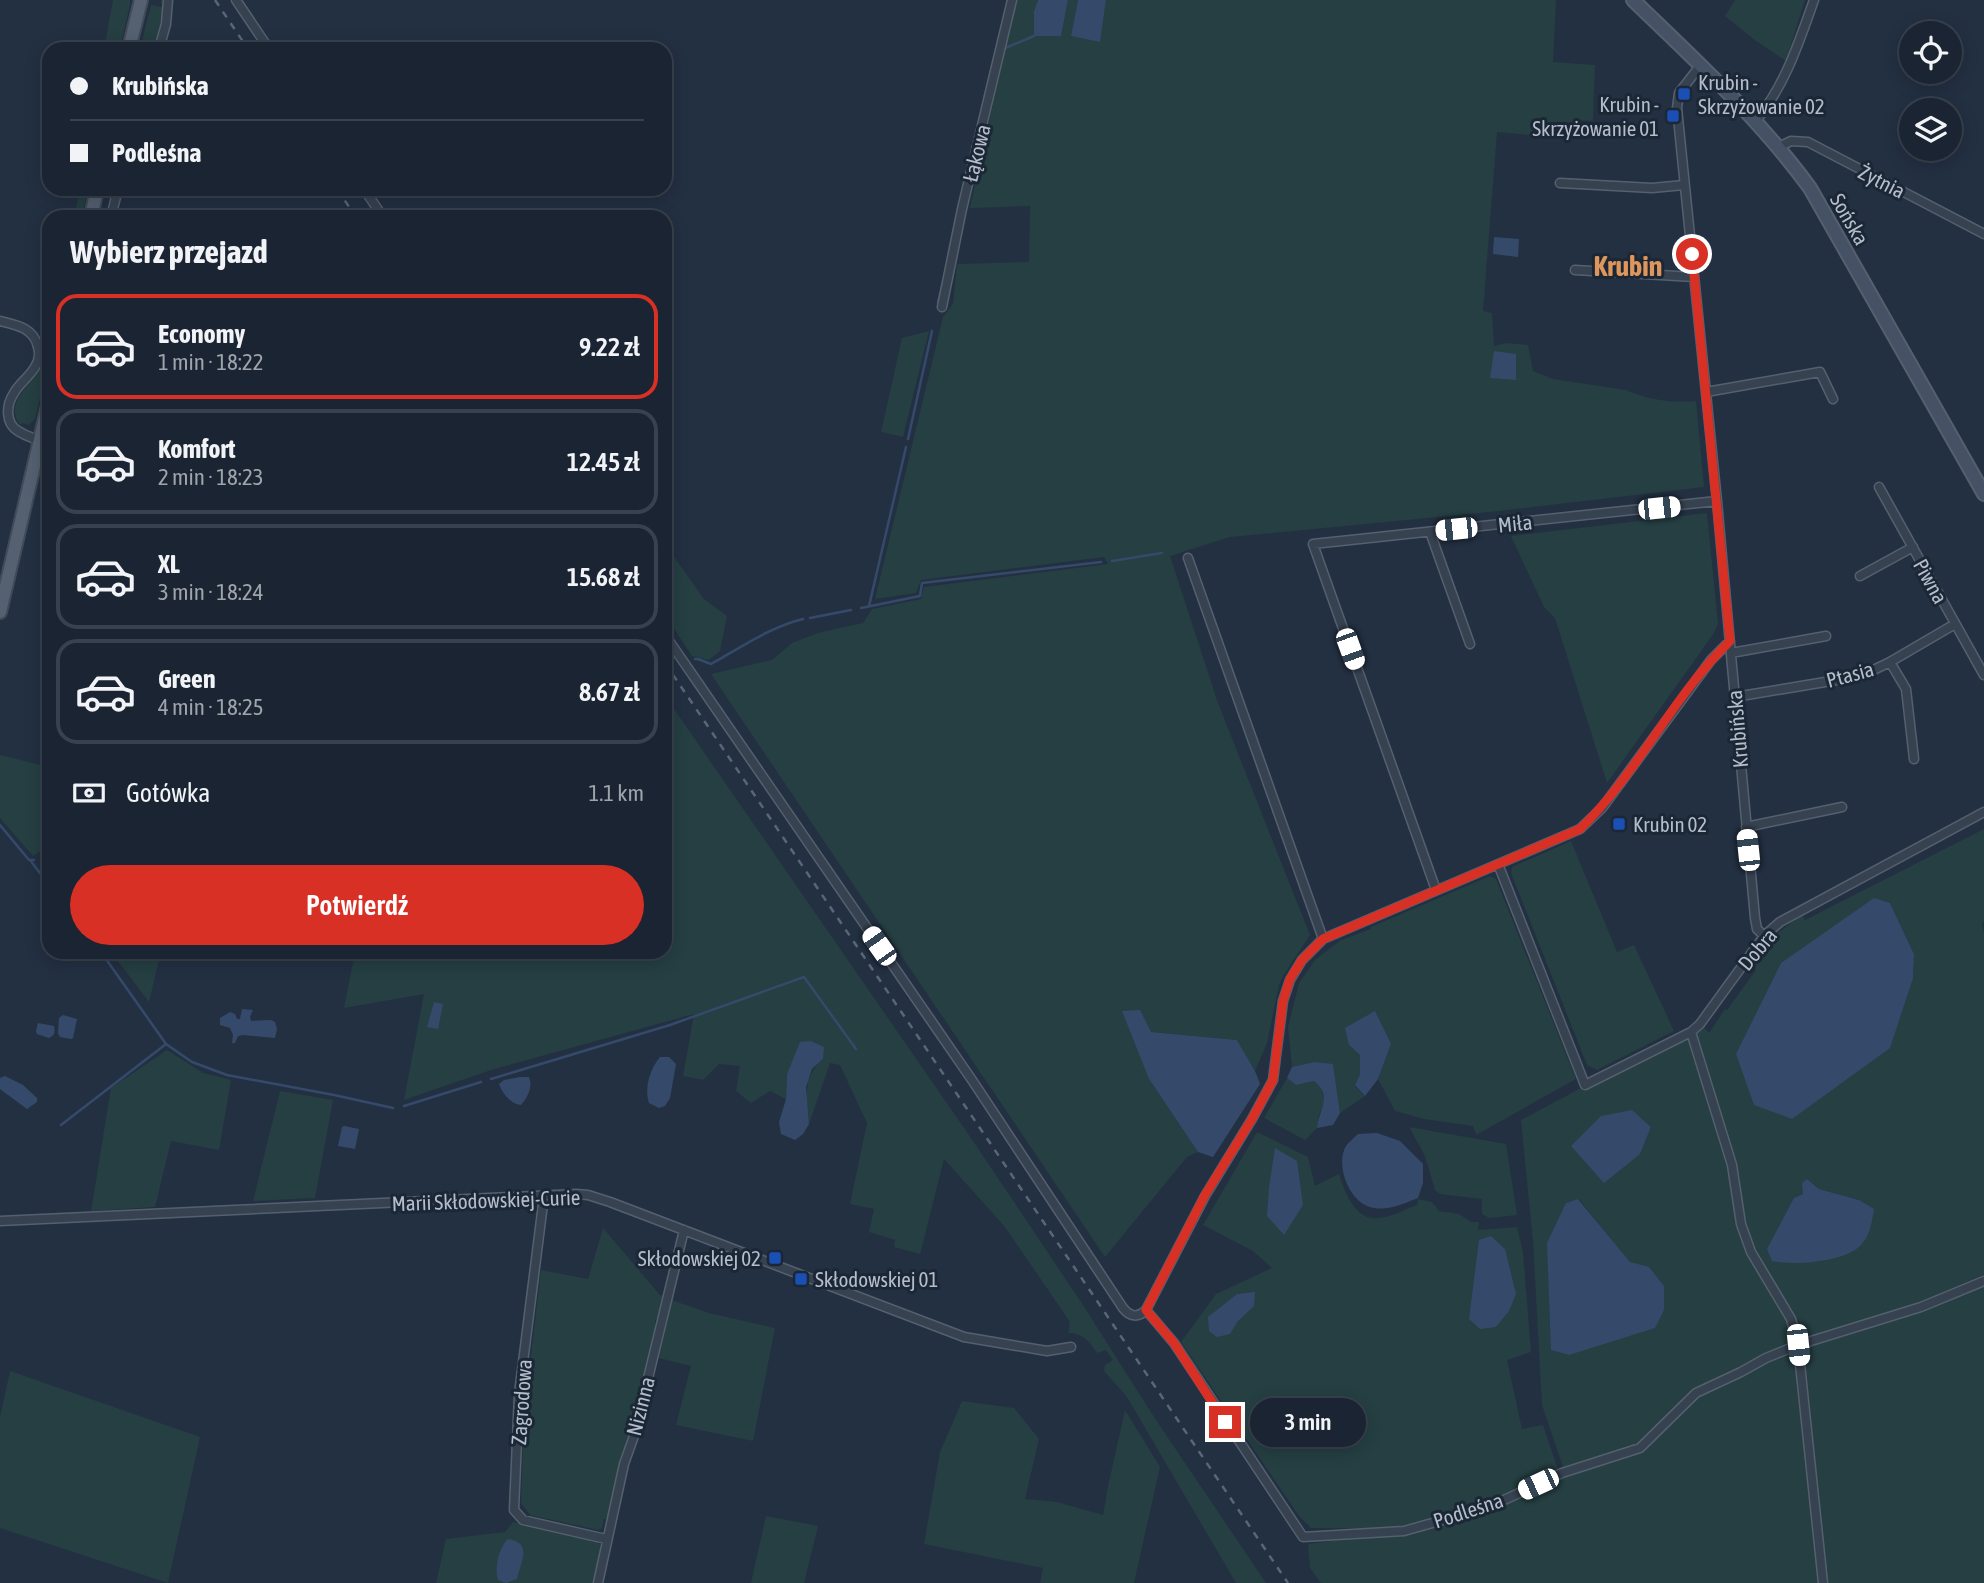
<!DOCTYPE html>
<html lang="pl">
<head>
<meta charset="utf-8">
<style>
	body { margin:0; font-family:"Asap Condensed",sans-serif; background:#27303e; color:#f1f3f6; height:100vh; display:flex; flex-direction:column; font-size:26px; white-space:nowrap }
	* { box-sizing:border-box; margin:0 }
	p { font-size:23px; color:#9fa4ac }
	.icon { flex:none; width:38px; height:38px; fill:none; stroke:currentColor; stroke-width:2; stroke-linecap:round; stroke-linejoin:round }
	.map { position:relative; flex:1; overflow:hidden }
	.drawer { position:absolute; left:42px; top:210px; width:630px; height:749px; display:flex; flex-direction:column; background:#1a2432; border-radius:21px; box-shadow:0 4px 18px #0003,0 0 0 2px #38414d }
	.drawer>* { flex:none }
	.banner { position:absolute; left:42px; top:42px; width:630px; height:154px; border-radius:21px; box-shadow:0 4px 18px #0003,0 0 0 2px #38414d; display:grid; align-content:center; height:154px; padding:0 28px; background:#1a2432 }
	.controls { position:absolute; left:1899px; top:21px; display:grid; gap:14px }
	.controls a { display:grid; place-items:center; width:63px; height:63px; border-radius:50%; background:#1a2432; box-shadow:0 4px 18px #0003,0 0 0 2px #38414d; font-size:35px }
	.end { position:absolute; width:32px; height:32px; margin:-16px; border:9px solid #d93025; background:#fff; box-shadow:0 0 0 4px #fff }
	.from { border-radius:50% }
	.bubble { position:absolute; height:49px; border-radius:24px; background:#1a2432; box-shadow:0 4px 18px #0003,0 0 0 2px #38414d; font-size:23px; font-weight:600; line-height:49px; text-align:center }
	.car { position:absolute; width:21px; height:42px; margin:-21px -10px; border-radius:9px; box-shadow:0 0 5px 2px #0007; background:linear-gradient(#fff 24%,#345 0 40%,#fff 0 76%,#345 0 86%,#fff 0) }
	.banner b { display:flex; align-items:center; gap:24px; height:66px; font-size:26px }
	.banner b+b { border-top:2px solid #38414d }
	.banner i { width:18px; height:18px; background:#f1f3f6 }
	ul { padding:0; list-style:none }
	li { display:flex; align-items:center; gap:21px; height:105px; margin:0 14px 10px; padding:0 14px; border:4px solid #38414d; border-radius:21px }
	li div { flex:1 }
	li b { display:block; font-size:26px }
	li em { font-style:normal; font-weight:600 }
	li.current { border-color:#d93025 }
	li>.icon { width:63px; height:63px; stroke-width:1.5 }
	h2 { padding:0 28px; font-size:32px; line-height:84px }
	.pay { display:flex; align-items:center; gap:18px; height:77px; padding:0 28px; font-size:26px }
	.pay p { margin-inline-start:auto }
	.cta { display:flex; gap:14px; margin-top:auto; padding:14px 28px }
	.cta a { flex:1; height:80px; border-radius:42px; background:#d93025; color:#fff; font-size:28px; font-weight:600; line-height:80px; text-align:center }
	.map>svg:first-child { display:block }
</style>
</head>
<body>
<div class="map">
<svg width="1984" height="1583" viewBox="0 0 1984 1583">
	<rect width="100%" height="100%" fill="#233042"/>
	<path fill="#253f42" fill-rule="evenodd" d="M113 0H130V4L120 49H104Z
		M161 0H162L163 15 155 49H140L151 5 162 7Z
		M1016 0H1038L1034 11 1061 36 1068 0H1078L1071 36 1100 41 1106 0H1556L1553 62 1595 65 1593 121 1578 120 1576 139 1497 132 1483 311 1492 313 1494 346 1507 343 1528 345 1533 371 1553 379 1626 390C1648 400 1672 403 1696 401L1704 487 1499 511 1230 537 1170 556 1218 703 1310 935 1283 976 1279 985 1267 1043 1255 1071 1237 1040 1151 1032 1149 1079 1198 1152 1187 1157 1105 1257 711 674 772 660 792 643 818 633 863 623 872 609 921 599 924 587 1108 564 1104 557 921 580 916 593 875 599 943 317 953 304 957 264 1029 262 1030 206 970 208Z
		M1735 0H1805L1786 61 1756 41 1725 16Z
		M80 189H88L82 217H74Z
		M929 331 903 437 881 432 902 338Z
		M42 335 49 337V358L35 419 29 425 22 423 20 425C2 400 36 384 43 362 46 353 43 344 42 335Z
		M1707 513 1718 624 1712 636 1607 783 1555 618 1544 607 1511 536Z
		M665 544 704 599 727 616 720 651 709 660 692 656 665 615Z
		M665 696 971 1138 1083 1305 1154 1417 1266 1583H1236L1127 1397 1104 1371 1105 1365 1113 1360 1106 1350 1097 1353C1089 1341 1083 1333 1068 1333L1070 1322 1005 1227 944 1159 920 1254 894 1247 895 1240 869 1232 874 1209 850 1204 867 1123 840 1065 830 1063 809 1124C807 1096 801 1079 823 1059L794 1060 787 1074 786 1099 770 1091 751 1103 736 1091 740 1066 719 1064 703 1080 683 1076 694 1014 491 1070 404 1100 424 994 344 1008 355 952H665Z
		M0 755 49 767V846L33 856 0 818Z
		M1984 829V921L1982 924 1984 933V1275L1920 1302 1797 1341 1764 1354 1739 1369 1692 1389 1639 1445 1564 1470 1542 1405 1533 1242 1521 1120 1700 1024 1709 1033 1725 1009 1727 1010 1756 970 1751 965C1766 944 1781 929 1802 915L1805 920ZM1890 903 1914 954 1913 978 1736 1055 1781 963ZM1631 1110 1651 1127 1640 1154ZM1807 1179 1819 1189 1859 1200 1794 1198 1803 1194ZM1579 1199 1630 1263 1566 1203Z
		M1571 841 1617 952 1634 945 1674 1031 1597 1070 1587 1065 1511 873 1512 867Z
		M1490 876 1496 879 1576 1079 1476 1135 1473 1126 1424 1119 1395 1111 1378 1079 1391 1044 1349 1045 1360 1055V1074L1355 1086 1365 1096 1340 1113 1333 1065 1314 1062 1292 1067 1288 1027 1299 983 1315 960 1341 940 1371 929V927Z
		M111 952H161L149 1002Z
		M167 1050 203 1073 231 1080 219 1150 171 1141 155 1207 91 1211 111 1088Z
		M1287 1078 1296 1085 1314 1081 1321 1087 1325 1103 1319 1115 1317 1128 1305 1140 1264 1118Z
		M280 1091 333 1100 315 1198 253 1201Z
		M1409 1127 1506 1144 1517 1215 1489 1218 1482 1214V1199L1440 1194 1435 1190 1425 1156Z
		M1257 1132 1308 1157 1315 1186 1339 1174C1345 1192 1355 1222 1380 1218 1392 1217 1405 1209 1417 1205L1418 1199 1432 1202 1439 1211 1459 1214 1471 1222H1479L1478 1230 1517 1227 1523 1252 1531 1352 1507 1360 1522 1429 1543 1425 1559 1473 1488 1505 1404 1529 1311 1528 1299 1516 1181 1342 1216 1294 1272 1268 1253 1251 1203 1225Z
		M603 1228 660 1295 664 1296 658 1317 655 1320V1328L631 1432 621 1461 607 1519H604L602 1528 598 1530 530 1515 521 1503 524 1414 541 1270 588 1279Z
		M1984 1286V1583H1321L1310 1568 1308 1544 1404 1532 1489 1509 1563 1476 1642 1450 1698 1397 1767 1361 1799 1349 1923 1312Z
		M672 1300 709 1313 775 1328 753 1441 676 1425 691 1366 659 1358Z
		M10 1371 200 1437 168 1583 0 1528V1417Z
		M962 1401 1014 1408 1039 1439 1025 1499 1057 1502 1103 1515 1108 1486 1125 1410 1160 1467 1134 1583H1040L1043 1568 924 1544 940 1452Z
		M766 1516 818 1526 804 1583H751Z
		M513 1522 596 1540 601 1546 594 1583H436L446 1539 505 1532Z"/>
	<path fill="#354a6a" d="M1038 0H1068L1061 36H1034V11Z
		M1078 0H1106L1100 42 1071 36Z
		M1494 237 1519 239 1518 257 1493 254Z
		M1494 351 1516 354V380L1490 378Z
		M1874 898 1890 903 1914 954 1913 978 1890 1048 1792 1119 1754 1105 1736 1054 1781 963Z
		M434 1002 443 1004 438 1029 427 1027Z
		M242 1009 253 1010 250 1017 251 1021 271 1020 275 1022 277 1029 275 1038 243 1035 238 1036 235 1043H232L233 1035 230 1028 220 1025V1018L230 1012 235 1014 237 1019H240Z
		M1140 1010 1151 1032 1237 1040 1255 1071 1260 1084 1213 1157 1198 1152 1149 1079 1122 1011Z
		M1375 1011 1391 1044 1378 1079 1365 1096 1355 1085 1360 1074V1055L1349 1045 1345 1028Z
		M63 1015 77 1019 73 1038 71 1039 60 1037 58 1033 59 1018Z
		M38 1023 54 1026C55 1032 55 1035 49 1038L37 1034 36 1031Z
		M811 1041 824 1047 823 1059 812 1069 806 1087 809 1124 803 1134 795 1140 781 1134 779 1122 786 1099 787 1074 800 1042Z
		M660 1057H669L676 1064 670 1098 665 1106 659 1108 649 1103C644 1088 650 1069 660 1057Z
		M1314 1062 1333 1064 1340 1113 1333 1125 1317 1128C1319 1109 1333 1096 1314 1081L1296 1085 1287 1078 1292 1067Z
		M5 1076 23 1085 37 1098V1102L27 1109 0 1089V1078Z
		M520 1077H529C533 1087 528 1097 521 1105 511 1104 502 1093 499 1084L504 1080Z
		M1632 1110 1651 1127 1640 1154 1604 1183 1571 1146 1601 1116Z
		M344 1126 359 1129 355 1149 338 1146 342 1127Z
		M1377 1133 1400 1141 1423 1164V1183L1418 1198C1403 1204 1386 1212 1370 1207 1349 1201 1335 1165 1346 1146 1349 1142 1355 1137 1358 1134Z
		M1275 1148 1297 1161 1303 1205 1284 1235 1267 1216 1269 1187Z
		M1807 1179 1819 1189 1859 1200 1874 1209C1872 1221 1870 1236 1861 1245 1846 1262 1793 1266 1772 1261L1767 1249 1794 1198 1803 1194 1802 1183Z
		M1578 1199 1630 1262 1649 1267 1664 1286V1310L1655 1328 1569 1355 1551 1350 1547 1243 1566 1203Z
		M1491 1236 1505 1249 1516 1294 1509 1311 1496 1327 1480 1329 1469 1319 1479 1240Z
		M1255 1292 1254 1306 1238 1321 1230 1334 1217 1337 1209 1331 1208 1317 1237 1294Z
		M508 1539C533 1543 521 1561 517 1579L506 1583 498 1580C494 1568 499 1547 508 1539Z"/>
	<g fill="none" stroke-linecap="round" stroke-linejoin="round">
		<path stroke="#354a6a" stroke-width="2.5" d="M1003 49 1034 36
			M938 302 944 279
			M908 439 932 331
			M1112 561 1162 553
			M869 606 906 447
			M861 608 920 596 922 583 1101 562
			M810 618 851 610
			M695 659H698L711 664C740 648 770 627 803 619
			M0 825 29 860H34
			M41 855 49 850
			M30 860 49 885
			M166 1044 192 1062 227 1075 334 1095 393 1108
			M491 1079 670 1025 804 977 856 1049
			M404 1106 481 1082
			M61 1125 166 1044 101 952"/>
		<g stroke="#55606f" stroke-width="11">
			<path id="street" d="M236 0 269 49
				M159 49 166 24 168 0
				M1700 66 1679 93 1677 108 1717 501 1755 918 1757 929 1764 936
				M1756 121C1786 83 1798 45 1814 0
				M1779 147 1791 141 1808 142 1984 234
				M1560 183 1652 188 1684 185
				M364 189 383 217
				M111 217 118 189
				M1575 270 1694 277
				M942 307 962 209 1012 0
				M0 321C17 325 34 328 38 347 40 354 39 361 35 367 29 377 19 384 14 393 6 405 5 423 18 431 26 436 39 441 49 442
				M1706 392 1820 372 1833 399
				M1879 487 1984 675
				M1430 532 1470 644
				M1188 558 1323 939
				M1860 576 1913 547
				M665 635 972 1080 1123 1308C1130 1317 1138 1318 1146 1310L1205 1196 1252 1119 1273 1080 1283 1001 1290 980 1302 960 1323 939 1580 829 1602 808 1711 660 1730 641
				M1731 653 1826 636
				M1890 662 1906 689 1914 759
				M1735 697 1861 676 1890 662 1955 624
				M1746 827 1842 807
				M1498 864 1585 1085 1691 1032 1700 1024 1764 936 1780 922 1984 812
				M1436 890 1313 544 1717 501
				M1691 1032 1732 1165 1741 1224 1751 1252 1791 1319 1798 1345 1823 1583
				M544 1196 519 1394 514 1510 523 1520 606 1539
				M0 1221 576 1194 588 1195 610 1202 964 1337 1047 1351 1071 1347
				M1146 1310 1174 1343 1303 1537 1404 1531 1489 1507 1562 1473 1640 1448 1696 1393 1741 1372 1766 1358 1798 1345 1921 1307 1984 1281
				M598 1583 624 1464 634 1436 684 1230"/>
		</g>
		<g stroke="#55606f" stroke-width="16">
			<path id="secondary" d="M1633 0C1695 60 1759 118 1810 188L1984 494"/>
		</g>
		<g stroke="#414b5a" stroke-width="16">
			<path id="primary" d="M129 49 141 0
				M91 217 97 189
				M0 612 49 401"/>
		</g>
		<use href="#street" stroke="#374251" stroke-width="8"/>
		<use href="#secondary" stroke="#455164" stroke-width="12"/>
		<use href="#primary" stroke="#556171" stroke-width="12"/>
		<path stroke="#596678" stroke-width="2.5" stroke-dasharray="7 7" stroke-linecap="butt" d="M215 0 248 49
			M337 189 356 217
			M665 663 1288 1583"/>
	</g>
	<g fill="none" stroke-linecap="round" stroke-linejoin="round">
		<path stroke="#d93025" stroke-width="9" d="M1225 1422 1174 1343 1146 1310 1205 1195 1252 1119 1273 1080 1283 1001 1290 979 1302 960 1323 939 1580 829C1638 773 1672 697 1730 641L1692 254"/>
	</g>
	<g fill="#1a4fb4" stroke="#1c2736" stroke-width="2.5">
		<rect x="1677" y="87" width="14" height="14" rx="3.5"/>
		<rect x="1666" y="109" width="14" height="14" rx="3.5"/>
		<rect x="1612" y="817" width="14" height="14" rx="3.5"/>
		<rect x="768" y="1251" width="14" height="14" rx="3.5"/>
		<rect x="794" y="1272" width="14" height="14" rx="3.5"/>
	</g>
	<g text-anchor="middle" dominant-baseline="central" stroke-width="6" stroke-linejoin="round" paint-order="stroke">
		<g font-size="21" fill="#b4bdcc" stroke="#1c2736" text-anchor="start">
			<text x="1698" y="82">Krubin -<tspan x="1698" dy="24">Skrzyżowanie 02</tspan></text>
			<text x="1659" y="104" text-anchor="end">Krubin -<tspan x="1659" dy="24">Skrzyżowanie 01</tspan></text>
			<text x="1633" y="824">Krubin 02</text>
			<text x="761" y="1258" text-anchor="end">Skłodowskiej 02</text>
			<text x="815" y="1279">Skłodowskiej 01</text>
		</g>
		<g font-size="21" fill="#b4bdcc" stroke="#1c2736">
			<text transform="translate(976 153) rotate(-76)">Łąkowa</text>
			<text transform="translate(1882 181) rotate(27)">Żytnia</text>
			<text transform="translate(1850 219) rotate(60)">Sońska</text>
			<text transform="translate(1515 523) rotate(-6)">Miła</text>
			<text transform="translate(1931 581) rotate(61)">Piwna</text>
			<text transform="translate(1850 674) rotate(-15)">Ptasia</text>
			<text transform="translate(1737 729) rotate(-95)">Krubińska</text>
			<text transform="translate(1757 949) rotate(-50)">Dobra</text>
			<text transform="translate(486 1200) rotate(-2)">Marii Skłodowskiej-Curie</text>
			<text transform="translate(521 1402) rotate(-86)">Zagrodowa</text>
			<text transform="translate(640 1406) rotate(-76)">Nizinna</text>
			<text transform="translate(1468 1510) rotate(-18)">Podleśna</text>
		</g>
		<g font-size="28" font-weight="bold" fill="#de965c" stroke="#1c2736">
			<text x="1628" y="266">Krubin</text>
		</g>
	</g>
</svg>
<div class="controls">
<a><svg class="icon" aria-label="locate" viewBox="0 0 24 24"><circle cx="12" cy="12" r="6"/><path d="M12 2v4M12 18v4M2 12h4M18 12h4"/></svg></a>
<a><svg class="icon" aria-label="layers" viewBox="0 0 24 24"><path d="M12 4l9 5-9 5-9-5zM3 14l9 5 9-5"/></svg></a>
</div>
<i class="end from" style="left:1692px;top:254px"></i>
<i class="end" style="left:1225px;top:1422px"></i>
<div class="bubble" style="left:1250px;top:1398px;width:116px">3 min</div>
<i class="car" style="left:1659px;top:508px;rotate:84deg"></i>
<i class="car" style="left:1456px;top:529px;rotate:264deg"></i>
<i class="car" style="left:1350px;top:649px;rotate:160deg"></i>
<i class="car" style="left:1748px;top:850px;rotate:354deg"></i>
<i class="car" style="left:879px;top:946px;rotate:325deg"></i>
<i class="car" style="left:1798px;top:1345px;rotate:174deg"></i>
<i class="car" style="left:1538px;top:1484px;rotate:245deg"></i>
<div class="banner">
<b><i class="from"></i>Krubińska</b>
<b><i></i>Podleśna</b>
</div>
<section class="drawer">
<h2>Wybierz przejazd</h2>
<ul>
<li class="current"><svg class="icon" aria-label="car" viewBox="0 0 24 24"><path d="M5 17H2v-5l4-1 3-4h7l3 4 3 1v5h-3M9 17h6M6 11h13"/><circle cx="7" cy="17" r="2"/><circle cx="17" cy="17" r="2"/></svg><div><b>Economy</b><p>1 min · 18:22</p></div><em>9.22 zł</em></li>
<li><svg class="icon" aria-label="car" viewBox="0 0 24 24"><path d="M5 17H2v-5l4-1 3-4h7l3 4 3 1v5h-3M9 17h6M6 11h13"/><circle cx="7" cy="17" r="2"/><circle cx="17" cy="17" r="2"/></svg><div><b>Komfort</b><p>2 min · 18:23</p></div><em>12.45 zł</em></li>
<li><svg class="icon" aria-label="car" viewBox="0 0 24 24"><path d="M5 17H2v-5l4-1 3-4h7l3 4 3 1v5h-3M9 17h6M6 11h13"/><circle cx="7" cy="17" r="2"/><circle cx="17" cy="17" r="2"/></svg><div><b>XL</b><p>3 min · 18:24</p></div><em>15.68 zł</em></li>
<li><svg class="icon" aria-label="car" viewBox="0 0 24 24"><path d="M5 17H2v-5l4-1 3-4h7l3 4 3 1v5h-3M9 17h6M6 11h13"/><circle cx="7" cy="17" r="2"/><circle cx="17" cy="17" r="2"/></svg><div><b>Green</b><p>4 min · 18:25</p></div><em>8.67 zł</em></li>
</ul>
<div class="pay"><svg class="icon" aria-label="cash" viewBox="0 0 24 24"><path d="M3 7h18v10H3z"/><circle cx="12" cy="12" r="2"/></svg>Gotówka<p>1.1 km</p></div>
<div class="cta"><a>Potwierdź</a></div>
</section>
</div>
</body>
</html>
